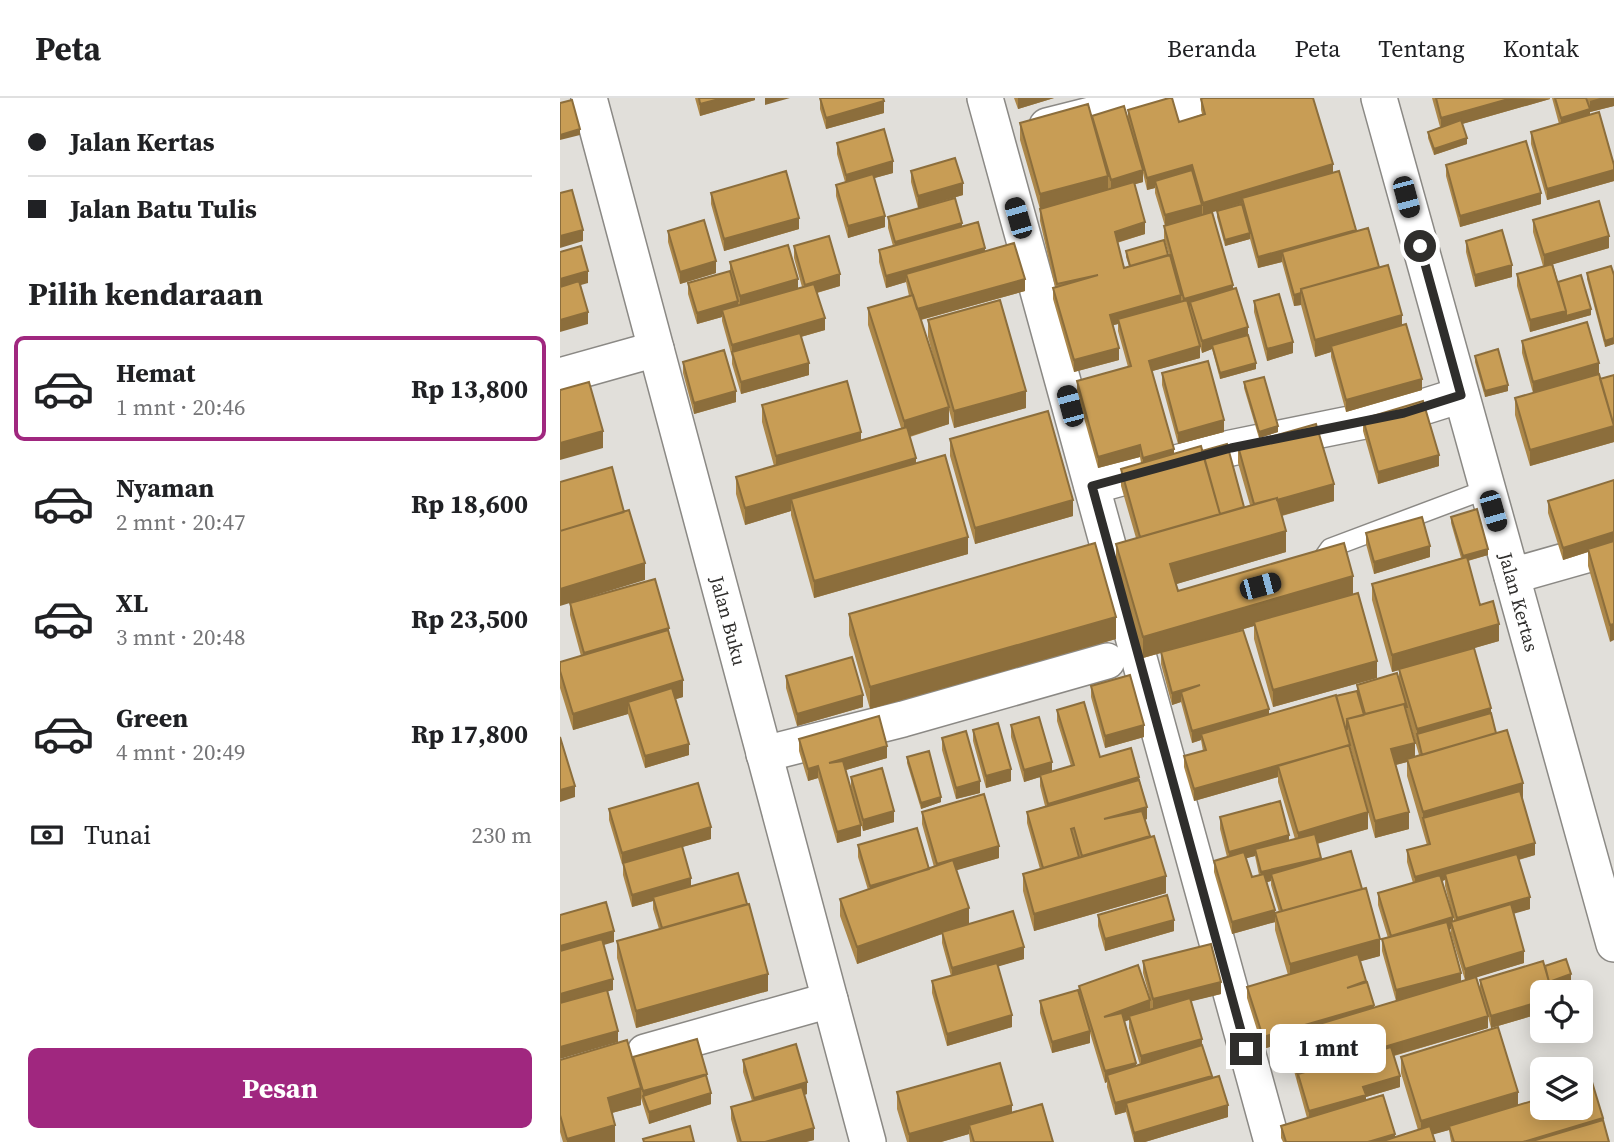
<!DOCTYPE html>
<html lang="id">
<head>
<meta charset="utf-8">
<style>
	body { margin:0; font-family:"Source Serif 4",serif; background:#f2f2f2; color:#202124; height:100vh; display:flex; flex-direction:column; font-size:26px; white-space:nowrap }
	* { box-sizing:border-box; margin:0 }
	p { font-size:23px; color:#757577 }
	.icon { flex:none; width:38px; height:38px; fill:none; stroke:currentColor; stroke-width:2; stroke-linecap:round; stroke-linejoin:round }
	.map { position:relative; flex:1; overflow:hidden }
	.sheet { display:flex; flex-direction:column; background:#fff; width:560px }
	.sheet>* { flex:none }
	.top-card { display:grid; align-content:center; height:154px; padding:0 28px; background:#fff }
	.fabs { position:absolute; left:970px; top:882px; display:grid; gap:14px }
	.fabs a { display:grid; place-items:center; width:63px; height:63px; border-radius:10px; background:#fff; box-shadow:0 4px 18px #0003; font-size:35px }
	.end { position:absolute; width:32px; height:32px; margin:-16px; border:9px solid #2f2e2c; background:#fff; box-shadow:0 0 0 4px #fff }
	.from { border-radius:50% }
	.bubble { position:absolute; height:49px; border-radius:10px; background:#fff; box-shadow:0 4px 18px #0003; font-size:23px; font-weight:700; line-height:49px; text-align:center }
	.car { position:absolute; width:21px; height:42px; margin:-21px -10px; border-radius:9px; box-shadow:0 0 5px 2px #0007; background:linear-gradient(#222 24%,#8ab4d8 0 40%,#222 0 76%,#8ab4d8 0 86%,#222 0) }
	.top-card b { display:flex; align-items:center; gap:24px; height:66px; font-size:26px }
	.top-card b+b { border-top:2px solid #e0e0e0 }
	.top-card i { width:18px; height:18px; background:#202124 }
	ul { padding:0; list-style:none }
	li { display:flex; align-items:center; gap:21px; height:105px; margin:0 14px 10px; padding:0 14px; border:4px solid transparent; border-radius:10px }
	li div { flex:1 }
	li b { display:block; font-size:26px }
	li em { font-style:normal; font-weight:700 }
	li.current { border-color:#a0277f }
	li>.icon { width:63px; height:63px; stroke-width:1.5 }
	h2 { padding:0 28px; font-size:32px; line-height:84px }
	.pay { display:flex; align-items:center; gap:18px; height:77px; padding:0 28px; font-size:26px }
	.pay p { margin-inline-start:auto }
	.action { display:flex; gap:14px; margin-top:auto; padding:14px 28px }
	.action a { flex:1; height:80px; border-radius:10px; background:#a0277f; color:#fff; font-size:28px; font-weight:700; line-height:80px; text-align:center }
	header { display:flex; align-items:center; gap:42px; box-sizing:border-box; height:98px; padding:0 35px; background:#fff; border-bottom:2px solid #e0e0e0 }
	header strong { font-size:33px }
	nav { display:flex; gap:38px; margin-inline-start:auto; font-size:24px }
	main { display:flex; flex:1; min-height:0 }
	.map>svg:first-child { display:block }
</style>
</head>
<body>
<header>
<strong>Peta</strong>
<nav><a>Beranda</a><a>Peta</a><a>Tentang</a><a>Kontak</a></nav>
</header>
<main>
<section class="sheet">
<div class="top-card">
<b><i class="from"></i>Jalan Kertas</b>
<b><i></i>Jalan Batu Tulis</b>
</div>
<h2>Pilih kendaraan</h2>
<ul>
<li class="current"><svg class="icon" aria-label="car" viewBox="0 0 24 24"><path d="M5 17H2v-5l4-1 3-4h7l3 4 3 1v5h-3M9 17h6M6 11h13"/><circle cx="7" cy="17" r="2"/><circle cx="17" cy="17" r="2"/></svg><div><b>Hemat</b><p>1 mnt · 20:46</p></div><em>Rp 13,800</em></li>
<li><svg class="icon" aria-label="car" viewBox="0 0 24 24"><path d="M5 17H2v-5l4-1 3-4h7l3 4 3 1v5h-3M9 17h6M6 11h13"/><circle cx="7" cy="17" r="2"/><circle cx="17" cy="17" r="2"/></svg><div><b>Nyaman</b><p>2 mnt · 20:47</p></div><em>Rp 18,600</em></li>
<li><svg class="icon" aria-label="car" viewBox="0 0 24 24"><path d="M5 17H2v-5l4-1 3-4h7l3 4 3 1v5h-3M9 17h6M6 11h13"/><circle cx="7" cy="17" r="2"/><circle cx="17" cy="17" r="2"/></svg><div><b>XL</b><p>3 mnt · 20:48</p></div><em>Rp 23,500</em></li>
<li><svg class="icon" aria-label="car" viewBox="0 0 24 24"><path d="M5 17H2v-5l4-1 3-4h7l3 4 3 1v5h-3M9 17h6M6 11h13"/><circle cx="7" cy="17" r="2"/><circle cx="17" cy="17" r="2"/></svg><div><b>Green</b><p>4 mnt · 20:49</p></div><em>Rp 17,800</em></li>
</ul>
<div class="pay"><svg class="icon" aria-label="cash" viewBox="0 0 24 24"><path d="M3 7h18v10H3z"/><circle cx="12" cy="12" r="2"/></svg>Tunai<p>230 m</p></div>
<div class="action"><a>Pesan</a></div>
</section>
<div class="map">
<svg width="1054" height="1044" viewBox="0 0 1054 1044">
	<rect width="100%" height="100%" fill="#e1dfda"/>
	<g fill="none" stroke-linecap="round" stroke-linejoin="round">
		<g stroke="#8b8985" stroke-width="21">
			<path id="service" d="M758 467 770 450 927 391"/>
		</g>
		<g stroke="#8b8985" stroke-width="38">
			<g id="minor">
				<path id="s1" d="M29 0 308 1044"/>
				<path d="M425 0 712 1044"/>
				<path id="s2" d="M819 0 1054 846"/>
				<path d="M487 28 570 7 614 8 644 0"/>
				<path d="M0 278 96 251"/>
				<path d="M532 388 671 350 844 315 901 297"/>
				<path d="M952 478 1054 449"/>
				<path d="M204 656 343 621 547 563"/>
				<path d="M85 954 270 902"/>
			</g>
		</g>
		<use href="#service" stroke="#fff" stroke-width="18"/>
		<use href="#minor" stroke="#fff" stroke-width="35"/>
	</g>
	<path fill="#ac8749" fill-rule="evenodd" d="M135 0H195V2L140 18Z
		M260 0 324 15 266 31 260 11Z
		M454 0H494L458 11Z
		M872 0H990V1L902 26 907 46 874 57 868 40V34L880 29Z
		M992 0H1054V8L1030 14V13V17L1054 67V83L987 102 971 46V34L999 26Z
		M641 1 773 74 796 133 819 169 842 228 862 292 786 314 771 259V254L755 259 741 207 734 208 722 164 698 170 690 141 665 148 657 119V113L652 114 673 191 688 237 696 271 660 281 652 251 642 255 635 233 640 260 592 273 614 356 642 353 684 409 690 407 678 365V348L774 403 722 418 726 454 616 486 618 493 793 496 817 580 713 609 694 541V528L653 540 709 616 797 593V587L839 582V572L832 574 812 502V486L901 460 891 425V419L928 457 908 463 920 507 939 543 914 550 936 635 963 702 975 757 959 762 970 811 953 815 964 865 916 879 920 893V882L985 868 1011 882 991 889 982 894V915L931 930 928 918V930L834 958 840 989 806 999V1002L835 1039 858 1032 841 975V959L958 1007 1043 1023 1049 1044H891L889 1032 873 1036 875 1044H723L721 1040V1028L747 1020 726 944 703 951 687 900V889L728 877 715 832V815L719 814 711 787V783L707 784 715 824 672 836 654 774V763L667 759 660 731V719L729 743 735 741 718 684V679L634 703 624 669V658L643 653 641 642 632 645 621 604 612 607 601 566V555L583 560 556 467V446L576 440 561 388V371L581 365 580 359 538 370 517 295V283L568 269 558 233V226L553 227 559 262 514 274 493 201V190L495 189 480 123V111L460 42V25L532 20H568V12L619 24 642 16 641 12ZM583 75 587 92 595 90V95L605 128H604V140L609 157 566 153V159L569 168 564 170 557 145 585 136 575 86 583 84ZM847 615 859 657 855 659 847 617ZM790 648 815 740 849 731 836 667 847 664V678L867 747 847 752V764L853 785 818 795V807L828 840 822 841V853L836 903 814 910 800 863 820 858 761 761 757 746 808 731ZM695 758 699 777 692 779 686 760ZM885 782V788L894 823 893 824 882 783ZM891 831V836L905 882 901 884 889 832Z
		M277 45 333 75 314 80 325 129 288 140 276 98V87L285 84 277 56Z
		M886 67 981 106 900 129 886 78Z
		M351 73 403 97 358 110 351 84Z
		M151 95 239 131 164 153 151 106Z
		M328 119 402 129 425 154 465 193 361 222 380 284 368 239V222L466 310 394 330 389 312V326L350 339 356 365 408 456 254 500 231 417V413L185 427 176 396V379L214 368 202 324V307L301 342 341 330 308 227V210L349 198 346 184 326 190 319 164V152L333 148 328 130Z
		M973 122 1049 150 993 166 998 184 1031 217 970 234 957 188V176L983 168 973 134Z
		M108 133 156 175 120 186 108 144Z
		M906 143 952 179 915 189 906 154Z
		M234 148 280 188 257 195 265 232 241 239 249 277 181 296 172 266V259L162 223V219L137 226 128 196V185L170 175V164L238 190 242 189 234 160Z
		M1027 175 1054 177V246L1045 249 1027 181Z
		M694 203 733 255 707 263 694 214Z
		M962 243 1039 276 1040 281 1054 277V344L970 368 955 317V300L973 295 962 255Z
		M915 258 948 293 925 299 915 264Z
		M123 264 176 304 134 316 123 275Z
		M602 275 664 334 618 346 602 287Z
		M684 284 718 334 699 340 684 290Z
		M803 321 879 368 818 386 803 333Z
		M390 341 513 418 415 446 390 358Z
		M1054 382 1050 544 1028 468V454L1003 462 988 415V403Z
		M806 435 870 459 814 476 806 446Z
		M10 505 109 536 123 599 115 601 129 657 85 670 68 616 13 632 0 590V564L21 558 10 517Z
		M289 516 556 541 310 611 289 537Z
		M226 578 303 609 237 628 226 590Z
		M531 588 584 639 545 650 531 599Z
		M497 612 540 659 571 650 587 709V721L585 722 606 795 474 833 463 793V776L480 771 467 725V714L485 708 480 688V679L464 684 451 639V627L492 673 511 668 497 623Z
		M413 632 451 683 426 690 413 643Z
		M382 640 420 695 396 701 382 652Z
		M239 641 327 660 286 672 301 738 277 745 258 680 248 683 239 653Z
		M347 659 381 704 361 711 347 665Z
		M291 679 334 724 303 733 291 690Z
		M49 711 151 741 122 749 131 789 208 893 76 930 57 860V843L99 831 93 811V803L72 809 63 777V766H62L49 722Z
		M362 714 439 760 396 772 409 826 464 861 438 868 452 929 387 948 372 895V883L391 878 382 845V836L297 866 280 818V801L308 792 298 759V747L369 771 374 769 362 726Z
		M538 817 614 833 545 853 538 828Z
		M583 863 661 896 631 903 642 948 652 980 668 1019 585 1044H574L566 1014 555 1017 547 989V984L545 985 530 935V945L492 955 480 915V903L519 895V888L590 900 583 875ZM569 922V930L580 967 576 968 564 923Z
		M73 960 147 981 151 1006 89 1026 81 1000V1007L52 1015 55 1044H3L0 1034V962Z
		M183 962 247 996 244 997 254 1042 246 1044H177L171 1021V1009L192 1003 183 974Z
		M337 994 452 1015 493 1044H410L409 1036 381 1044H347L337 1011Z"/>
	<path fill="#8c6e3c" d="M163 0H195V2L140 18V6Z
		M205 0H230L205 7Z
		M458 0H494L458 11Z
		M952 0 990 1 881 32V20Z
		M1040 0H1054V8L1030 14V3Z
		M324 3V15L266 31V20Z
		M1030 11V23L1001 32V20Z
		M20 31V37L0 42V37Z
		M907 40V46L874 57V51Z
		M333 63V75L286 88V77Z
		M773 66V78L682 100V105L643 117V105Z
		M632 67V78L595 83V90L587 92V80Z
		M583 72V84L551 93V82Z
		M1054 72V83L987 102V91Z
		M548 78V95L480 113V96Z
		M403 85V97L358 110V98Z
		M981 95V106L900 129V118Z
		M642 107V118L605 129V117Z
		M325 118V129L288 140V128Z
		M239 120V131L164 153V141Z
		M585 124V136L555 145V134Z
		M402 125V136L335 155V144Z
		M23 132V143L0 150V138Z
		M796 132V143L722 154V164L698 170V159Z
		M690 135V141L665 148V142Z
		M1049 138V150L984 169V157Z
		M425 150V161L346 176V184L326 190V178Z
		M156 163V175L120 186V174Z
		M952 167V179L915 189V177Z
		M28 173V185L0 193V181Z
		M280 176V188L245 198V187Z
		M238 181V193L180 209V198Z
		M465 181V193L356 223V212Z
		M673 187V199L630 204V211L624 212V201Z
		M741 195V207L734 208V197Z
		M621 197V208L558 221V226L550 228V217Z
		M178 203V214L162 212V219L137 226V215Z
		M1031 211V217L970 234V222L1006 213Z
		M28 214V226L0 234V222Z
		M842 217V234L771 248V254L755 259V242Z
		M265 220V232L173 258 172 254V259V247Z
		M688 229V240L652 247V251L642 255V243Z
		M1054 240V246L1045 249V243Z
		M733 244V255L707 263V251Z
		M640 248V260L589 274V263Z
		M559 250V262L514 274V262Z
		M249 265V277L181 296V284Z
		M696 265V271L660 281V275Z
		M1039 265V277L973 295V284Z
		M862 281V292L786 314V302Z
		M948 287V293L925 299V293Z
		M176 293V304L134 316V305Z
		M466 293V310L394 330V313Z
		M389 309V326L344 340V323Z
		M664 322V334L618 346V335Z
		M718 328V334L699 340V334Z
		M1054 328V344L970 368V352Z
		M43 333V350L0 362V345Z
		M301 334V351L216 375V358Z
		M580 347V359L538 370V359Z
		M614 351V362L583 371V360Z
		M879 357V368L818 386V374Z
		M356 360V377L231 401V413L185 427V410Z
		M774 386V403L695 425V408Z
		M513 402V418L415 446V430Z
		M726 433V454L610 488V466Z
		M1054 434V446L1028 451V454L1003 462V450Z
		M408 439V456L254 500V483Z
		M870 448V459L814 476V464Z
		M928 451V457L903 464V458Z
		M85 465V482L0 508V491Z
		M793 478V500L694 524V528L583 560V539Z
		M556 519V541L310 611V589Z
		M939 526V543L832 574V557Z
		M1054 526V542L1050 544V527Z
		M109 530V542L24 566V555Z
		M817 563V580L713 609V592Z
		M123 582V599L71 615 68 604V616L13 632V616Z
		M640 587 621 594V604L612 607V595Z
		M303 597V609L237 628V616Z
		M931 610V627L857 636V648V631Z
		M709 611V622L641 636V642L632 645V633Z
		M584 627V639L545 650V638Z
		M855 645V662L847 661V664L831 668V651Z
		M129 646V657L85 670V658Z
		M790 647V658L718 668V679L634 703V691Z
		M327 648V660L269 677V665Z
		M492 664V676L480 677V679L464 684V672Z
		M258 668V680L248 683V671Z
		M451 671V683L426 690V678Z
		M579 679V691L488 717V706Z
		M420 683V695L396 701V690Z
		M963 685V702L863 720V731V714Z
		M15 688V699L0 704V692Z
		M381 699V704L361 711V705Z
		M587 709V721L544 733V721Z
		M334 713V724L303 733V722Z
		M808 714V731L738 751V735Z
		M849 714V731L815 740V723Z
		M301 727V738L277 745V734Z
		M151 729V741L62 766V755Z
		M729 737V749L695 751V758L669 765V754Z
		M975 745V757L886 782 885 776V782L855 791V779Z
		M439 748V760L377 778V766Z
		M761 760V771L711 776V783L701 786V774Z
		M369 771 310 800V788Z
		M606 778V795L474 833V816Z
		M131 780V792L93 799V803L72 809V797Z
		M970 799V811L897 832V820Z
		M409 810V827L382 834V836L297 866V849Z
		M715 812V824L672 836V824Z
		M893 819V830L891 824V831L831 849V838Z
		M614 822V833L545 853V841Z
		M54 833V844L0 860V848Z
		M820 841V858L730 883V866Z
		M464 849V861L392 882V870Z
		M964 853V865L905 883V871Z
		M901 875V886L836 904V892Z
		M208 876V893L76 930V913Z
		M1011 876V882L988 890V884Z
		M53 881V892L0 907V896Z
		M661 884V896L593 913V901Z
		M590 902V914L569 918V922L544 931V919Z
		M982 903V915L931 930V918Z
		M814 907V919L726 936V944L703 951V939Z
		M452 917V929L387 948V936Z
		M928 918V930L740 985 738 976 737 986V975Z
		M58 933V944L0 961V949Z
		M530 933V945L492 955V944Z
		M642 941V953L581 970V958Z
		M576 965V977H547V984L545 985V973Z
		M147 976V988L83 998V1005V993Z
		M652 978V989L566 1005V1014L555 1017V1005Z
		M840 978V989L806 999V1008L749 1025V1013L803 989Z
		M247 984V996L194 1012V1000Z
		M81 990V1007L48 1016V1000Z
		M958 994V1011L889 1028V1032L861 1040V1023Z
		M151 995V1006L89 1026V1014Z
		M452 1007V1024L409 1027V1036L381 1044H349V1036Z
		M668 1007V1019L585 1044H574V1035Z
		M1043 1020V1031L1001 1044H963Z
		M55 1027V1044H7V1041Z
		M254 1030V1042L246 1044H205Z
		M835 1036V1044H808Z"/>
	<path fill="#c89d55" stroke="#8c6e3c" stroke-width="2" d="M139 0H163L140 6Z
		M260 0H323L324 3 266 20Z
		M609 0H612L619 24 645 16 641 1 643 0H753L773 66 643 105 632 67 587 80 568 12Z
		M876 0H952L881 20Z
		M995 0H1026L1030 11 1001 20Z
		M12 2 20 31 0 37V5Z
		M528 6 548 78 480 96 460 25Z
		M564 8 583 72 551 82 532 18Z
		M1039 14 1054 67V72L987 91 971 34Z
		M901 22 907 40 874 51 868 34Z
		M324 31 333 63 286 77 277 45Z
		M966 43 981 95 900 118 886 67Z
		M395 60 403 85 358 98 351 73Z
		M632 72 642 107 605 117 595 83Z
		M226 73 239 120 164 141 151 95Z
		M779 73 796 132 698 159 682 100Z
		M313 76 325 118 288 128 276 87Z
		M574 84 585 124 555 134 564 170 610 157 621 197 550 217 559 250 514 262 493 190 538 177 497 186 480 111Z
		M12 92 23 132 0 138V95Z
		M395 100 402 125 335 144 328 119Z
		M1039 103 1049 138 984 157 973 122Z
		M682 106 690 135 665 142 657 113Z
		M652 114 673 187 624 201 604 128Z
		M144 122 156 163 120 174 108 133Z
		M418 124 425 150 326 178 319 152Z
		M808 130 819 169 741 191V195L734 197 722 154Z
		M942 132 952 167 915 177 906 143Z
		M269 138 280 176 245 187 234 148Z
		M604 142 608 157 570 168 566 153Z
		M454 145 465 181 357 211 346 176Z
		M228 147 238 181 180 198 170 164Z
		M21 148 28 173 0 181V154Z
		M992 166 1006 213 970 222 957 176Z
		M828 167 842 217 755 242 741 191Z
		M1051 168 1054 177V240L1045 243 1027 175Z
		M170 173 178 203 137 215 128 185Z
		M1021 177 1031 211 1006 218V213L998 184Z
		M19 183 28 214 0 222V189Z
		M254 186 265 220 172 247 162 212Z
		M676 190 688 229 642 243 630 204Z
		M719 196 733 244 707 251 694 203Z
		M353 197 389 309 344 323 308 210Z
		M440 202 466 293 394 313 368 222Z
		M627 202 640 248 589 263 614 351 583 360 580 347 538 359 517 283 571 268 558 221Z
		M1027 224 1039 265 973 284 962 243Z
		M846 226 862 281 786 302 771 248Z
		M240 235 249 265 181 284 172 254Z
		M688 237 696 265 660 275 652 247Z
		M938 251 948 287 925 293 915 258Z
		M164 252 176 293 134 305 123 264Z
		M648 263 664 322 618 335 602 275Z
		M1039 276 1054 328 970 352 955 300Z
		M1054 277V333V328L1040 281Z
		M704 279 718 328 699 334 684 284Z
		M287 283 301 334 216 358 202 307Z
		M29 284 43 333 0 345V292Z
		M863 303 879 357 818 374 803 321Z
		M488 313 513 402 415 430 390 341Z
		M756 326 774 386 717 402V400L694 406 678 348Z
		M347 329 356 360 185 410 176 379Z
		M667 346 684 409 660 416 642 353Z
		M641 348 660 416 580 439 561 371Z
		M385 357 408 439 254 483 231 401Z
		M52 369 64 414 0 433V384Z
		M1054 382V434L1003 450 988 403Z
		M717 400 726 433 610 466 618 493 784 445 793 478 583 539 556 446Z
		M917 411 928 451 903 458 891 419Z
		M69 412 85 465 0 491V433Z
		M862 419 870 448 814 464 806 435Z
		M1054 443V526L1050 527 1028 451Z
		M535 445 556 519 310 589 289 516Z
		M907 459 920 507 933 503 939 526 832 557 812 486Z
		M95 481 109 530 24 555 10 505Z
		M798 495 817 563 713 592 694 524Z
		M108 532 123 582 13 616 0 573V564Z
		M683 532 709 611 632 633 621 594 640 587 612 595 601 554Z
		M914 550 931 610 857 631 839 571Z
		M292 559 303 597 237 616 226 578Z
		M837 575 847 609H845L844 606 805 616 797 587Z
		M570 577 584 627 545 638 531 588Z
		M112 590 129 646 85 658 68 604Z
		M797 593 804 617 787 621V631L786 632 776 598Z
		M776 597 790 647 634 691 624 658 646 652 641 636Z
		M524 604 540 659 571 650 579 679 488 706 480 677 514 667 497 612Z
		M844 606 855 645 831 651 849 714 815 723 787 621Z
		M931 615 936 635 862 657 857 636Z
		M319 618 327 648 269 665 283 663 301 727 277 734 258 668 248 671 239 641Z
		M479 619 492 664 464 672 451 627Z
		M438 625 451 671 426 678 413 632Z
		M947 632 963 685 863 714 847 661Z
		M406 633 420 683 396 690 382 640Z
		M0 639 15 688 0 692Z
		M789 647 808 714 738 735 718 668Z
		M369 653 381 699 361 705 347 659Z
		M322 670 334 713 303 722 291 679Z
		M579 682 587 709 544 721 582 713 590 738 522 758 514 730 511 731 519 759 483 770 467 714Z
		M138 685 151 729 62 755 49 711Z
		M960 693 975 745 855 779 847 752 870 746 863 720Z
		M424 696 439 748 377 766 362 714Z
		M720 703 729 737 669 754 660 719Z
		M357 730 369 771 310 788 298 747Z
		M755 736 761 760 701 774 695 751Z
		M594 738 606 778 474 816 463 776Z
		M122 748 131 780 72 797 63 765Z
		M791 753 802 791 722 813 711 776Z
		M684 754 692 779 704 776 715 812 672 824 654 763Z
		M957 756 970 799 897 820 885 776Z
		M393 762 409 810 297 849 280 801Z
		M178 775 187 806 102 830 93 799Z
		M880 777 893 819 831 838 818 795Z
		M806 790 820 841 730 866 715 815Z
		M607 797 614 822 545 841 538 817Z
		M46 804 54 833 0 848V817Z
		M189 806 208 876 76 913 57 843Z
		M951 806 964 853 905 871 891 824Z
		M453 813 464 849 392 870 382 834Z
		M887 824 901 875 836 892 822 841Z
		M42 841 53 881 0 896V853Z
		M651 846 661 884 593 901 583 863Z
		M798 856 806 883 787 890 807 884 814 907 703 939 687 889Z
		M1006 861 1011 876 989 884 985 868Z
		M983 863 992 894H982V903L931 918 920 882Z
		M437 865 452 917 387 936 372 883Z
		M578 867 590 902 544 919 562 915 576 965 545 973 519 888Z
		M916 879 928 918 737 975 726 936Z
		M47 892 58 933 0 949V905Z
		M518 892 530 933 492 944 480 903Z
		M630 900 642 941 581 958 569 918Z
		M938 929 958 994 861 1023 841 959Z
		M137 941 147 976 83 993 73 959Z
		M67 942 81 990 48 1000 55 1027 7 1041 0 1017V962Z
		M236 946 247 984 194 1000 183 962Z
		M642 947 652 978 555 1005 547 977Z
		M831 949 840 978 803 989 806 997 749 1013 738 976Z
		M440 965 452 1007 349 1036 337 994Z
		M146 977 151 995 89 1014 83 998Z
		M659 978 668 1007 574 1035 566 1005Z
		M1032 984 1043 1020 963 1044H894L889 1028 982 1000V1010H1020V988Z
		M242 989 254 1030 205 1044H181L171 1009Z
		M823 997 835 1036 808 1044H726L721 1028Z
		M482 1006 493 1044H414L409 1027Z
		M1043 1022 1049 1044H969Z
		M130 1028 134 1044H84L83 1041Z
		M870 1028 875 1044H820Z"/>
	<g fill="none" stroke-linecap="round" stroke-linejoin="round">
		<path stroke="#2f2e2c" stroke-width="9" d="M686 951 532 388 671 350 844 315 901 297 860 148"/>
	</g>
	<g text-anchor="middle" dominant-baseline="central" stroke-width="6" stroke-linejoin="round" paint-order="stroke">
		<g font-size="19" fill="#2f2e2c" stroke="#fff">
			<text stroke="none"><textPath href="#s2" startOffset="523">Jalan Kertas</textPath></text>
			<text stroke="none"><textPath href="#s1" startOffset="541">Jalan Buku</textPath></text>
		</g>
	</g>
</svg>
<div class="fabs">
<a><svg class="icon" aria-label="locate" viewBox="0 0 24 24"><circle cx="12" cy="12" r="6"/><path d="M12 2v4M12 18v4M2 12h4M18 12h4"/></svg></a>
<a><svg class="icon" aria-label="layers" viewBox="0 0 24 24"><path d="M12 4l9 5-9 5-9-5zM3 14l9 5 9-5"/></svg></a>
</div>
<i class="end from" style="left:860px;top:148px"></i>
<i class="end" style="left:686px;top:951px"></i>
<div class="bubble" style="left:710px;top:926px;width:116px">1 mnt</div>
<i class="car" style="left:846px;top:99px;rotate:165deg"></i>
<i class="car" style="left:458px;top:120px;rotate:344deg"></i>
<i class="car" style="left:510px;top:308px;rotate:345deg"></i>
<i class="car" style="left:933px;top:413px;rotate:164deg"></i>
<i class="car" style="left:700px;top:488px;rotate:75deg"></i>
</div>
</main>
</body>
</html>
